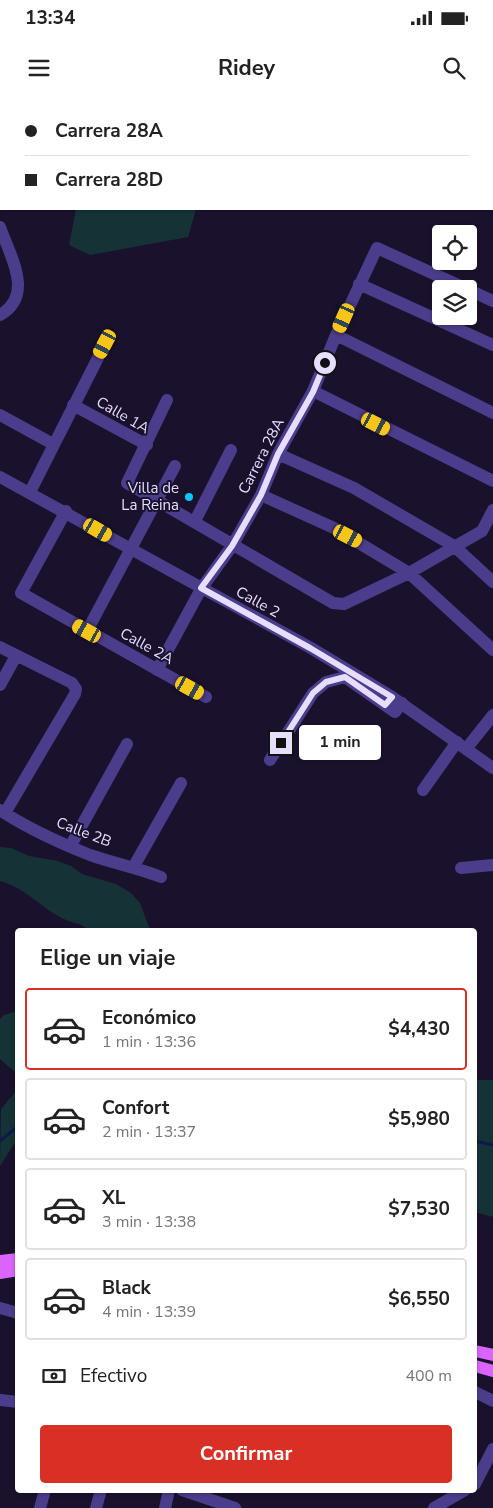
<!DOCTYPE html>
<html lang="es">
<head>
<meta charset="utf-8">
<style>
	body { margin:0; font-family:"Nunito Sans",sans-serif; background:#f2f2f2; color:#222; height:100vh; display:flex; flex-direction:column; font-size:19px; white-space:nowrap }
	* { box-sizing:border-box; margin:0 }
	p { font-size:16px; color:#767676 }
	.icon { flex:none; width:28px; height:28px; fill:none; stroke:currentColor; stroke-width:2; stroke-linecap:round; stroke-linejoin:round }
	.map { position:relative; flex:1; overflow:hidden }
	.panel { position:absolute; left:15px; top:828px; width:462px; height:565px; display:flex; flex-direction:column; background:#fff; border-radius:5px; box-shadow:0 1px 4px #0004 }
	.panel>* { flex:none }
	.banner { position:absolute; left:0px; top:0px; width:494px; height:110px; box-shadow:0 1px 4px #0004; display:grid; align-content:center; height:110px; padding:0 25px; background:#fff }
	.tools { position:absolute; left:432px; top:125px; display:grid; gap:10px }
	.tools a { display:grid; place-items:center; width:45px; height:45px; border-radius:5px; background:#fff; box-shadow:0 1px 4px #0004; font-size:25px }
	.end { position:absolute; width:22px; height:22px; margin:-11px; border:6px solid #e6ddff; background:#111; box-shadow:0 0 0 2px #111 }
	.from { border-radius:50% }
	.bubble { position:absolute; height:35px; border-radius:5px; background:#fff; box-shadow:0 1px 4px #0004; font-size:16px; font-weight:700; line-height:35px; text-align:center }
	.car { position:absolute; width:15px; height:30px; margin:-15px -8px; border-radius:6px; box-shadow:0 0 4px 1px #0007; background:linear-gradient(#f5c518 24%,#345 0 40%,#f5c518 0 76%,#345 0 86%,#f5c518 0) }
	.banner b { display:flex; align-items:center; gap:18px; height:48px; font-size:19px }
	.banner b+b { border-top:1px solid #e0e0e0 }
	.banner i { width:12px; height:12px; background:#222 }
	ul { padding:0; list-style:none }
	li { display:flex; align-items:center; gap:15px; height:82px; margin:0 10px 8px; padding:0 15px; border:2px solid #e0e0e0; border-radius:5px }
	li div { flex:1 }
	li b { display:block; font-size:19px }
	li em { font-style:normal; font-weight:700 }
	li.selected { border-color:#d93025 }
	li>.icon { width:45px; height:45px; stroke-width:1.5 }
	h2 { padding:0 25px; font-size:22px; line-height:60px }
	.pay { display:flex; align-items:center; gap:12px; height:55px; padding:0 25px; font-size:19px }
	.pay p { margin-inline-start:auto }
	.cta { display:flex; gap:10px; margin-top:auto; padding:10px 25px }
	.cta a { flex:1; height:58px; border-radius:5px; background:#d93025; color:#fff; font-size:20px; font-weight:700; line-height:58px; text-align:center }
	.status { display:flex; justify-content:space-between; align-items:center; height:35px; padding:0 25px; background:#fff; direction:ltr }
	.status svg { height:14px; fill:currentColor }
	header { display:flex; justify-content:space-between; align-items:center; height:65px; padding:0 25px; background:#fff; font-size:22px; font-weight:700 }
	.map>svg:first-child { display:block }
</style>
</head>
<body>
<div class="status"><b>13:34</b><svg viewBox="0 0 49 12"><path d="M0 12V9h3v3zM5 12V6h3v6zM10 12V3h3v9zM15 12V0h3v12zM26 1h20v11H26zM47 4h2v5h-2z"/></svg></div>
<header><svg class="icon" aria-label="menu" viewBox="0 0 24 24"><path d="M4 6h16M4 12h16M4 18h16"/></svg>Ridey<svg class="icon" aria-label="search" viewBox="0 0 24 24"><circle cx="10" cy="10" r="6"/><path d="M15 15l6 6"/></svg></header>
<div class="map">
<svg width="493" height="1408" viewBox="0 0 493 1408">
	<rect width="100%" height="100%" fill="#1a122d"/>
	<path fill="#153337" d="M76 109H196L188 137 90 155 69 145Z
		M0 747 11 748 29 756 58 761 71 766 82 774 116 784 131 793 140 803 150 830H88C80 822 73 824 64 819 41 808 26 788 0 781Z
		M17 911H18L17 974 0 959V919L4 915Z
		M475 980H493V1117L475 1112Z
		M17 990V1045L14 1044 0 1066 1 1009Z"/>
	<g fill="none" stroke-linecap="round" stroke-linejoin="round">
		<path stroke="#0b1a4c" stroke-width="3" d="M0 1041 18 1026
			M475 1041 493 1045"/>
		<path stroke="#4b3d8b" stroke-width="12" d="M0 81 1 80
			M0 127C10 156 35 195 0 215
			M359 184 493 245
			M469 190 493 201
			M336 235 493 313
			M313 291 493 381
			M167 300 127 383 333 503 344 504 409 473 482 431 493 410
			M73 305 147 345
			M0 315 53 344
			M278 354 354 388 454 446 493 482
			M30 392 105 244
			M261 395 334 428 409 473 493 550
			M66 411 21 493 206 597
			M195 421 231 350
			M87 531 175 366
			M0 547 72 583 76 589 75 594 5 713
			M157 570 201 489 232 446 261 395 278 354 313 291 336 235 377 148 467 189
			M0 585 16 556
			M466 649 493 615
			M270 660 313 593 326 582 345 577 395 612 402 603
			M423 690 457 642
			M0 710C27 728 60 743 90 755 113 763 138 768 161 777
			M71 745 127 644
			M134 766 181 683
			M461 768 493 765
			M0 1208 18 1213
			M475 1292 493 1301
			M0 1300 18 1302
			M475 1384 493 1349
			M182 1390 235 1408
			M40 1408 45 1390
			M96 1408 101 1390
			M165 1408 169 1390
			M434 1408 465 1390"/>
		<path stroke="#4b3d8b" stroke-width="12" d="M0 377 311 548 392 597 493 668"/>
		<path stroke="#db64ff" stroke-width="12" d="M0 1161 18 1159
			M0 1173 18 1170
			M475 1251 493 1255
			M475 1266 493 1271"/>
	</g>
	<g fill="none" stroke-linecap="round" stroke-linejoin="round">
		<path stroke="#e6ddff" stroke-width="6" d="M281 643 313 593 326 582 345 577 385 605 392 597 310 548 201 488 232 446 261 395 278 354 313 292 325 263"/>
	</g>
	<circle fill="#0ac4ff" stroke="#1a122d" stroke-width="2" cx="189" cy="397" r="5"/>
	<g text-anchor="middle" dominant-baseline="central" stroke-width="4" stroke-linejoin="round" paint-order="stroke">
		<g font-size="15" fill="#e6ddff" stroke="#1a122d">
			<text transform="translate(123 315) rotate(30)">Calle 1A</text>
			<text transform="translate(261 356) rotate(-63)">Carrera 28A</text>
			<text transform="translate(258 502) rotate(29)">Calle 2</text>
			<text transform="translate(147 546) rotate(29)">Calle 2A</text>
			<text transform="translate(84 732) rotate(21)">Calle 2B</text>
		</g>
		<g font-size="15" fill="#e6ddff" stroke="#1a122d" text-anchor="end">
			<text x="179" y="388">Villa de<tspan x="179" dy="17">La Reina</tspan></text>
		</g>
	</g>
</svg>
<div class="tools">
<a><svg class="icon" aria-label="locate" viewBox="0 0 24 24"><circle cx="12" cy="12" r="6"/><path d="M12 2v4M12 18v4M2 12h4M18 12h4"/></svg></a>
<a><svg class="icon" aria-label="layers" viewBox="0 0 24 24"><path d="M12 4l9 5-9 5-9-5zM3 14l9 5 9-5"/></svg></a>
</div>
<i class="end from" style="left:325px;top:263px"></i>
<i class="end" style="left:281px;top:643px"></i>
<div class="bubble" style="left:299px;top:625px;width:82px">1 min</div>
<i class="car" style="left:344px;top:218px;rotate:204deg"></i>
<i class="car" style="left:105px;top:244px;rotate:208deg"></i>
<i class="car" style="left:376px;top:324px;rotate:117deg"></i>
<i class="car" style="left:98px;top:430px;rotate:120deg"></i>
<i class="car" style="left:348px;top:436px;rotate:118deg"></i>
<i class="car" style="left:87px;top:531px;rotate:299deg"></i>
<i class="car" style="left:190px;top:588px;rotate:119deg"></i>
<div class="banner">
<b><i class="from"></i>Carrera 28A</b>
<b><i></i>Carrera 28D</b>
</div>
<section class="panel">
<h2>Elige un viaje</h2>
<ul>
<li class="selected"><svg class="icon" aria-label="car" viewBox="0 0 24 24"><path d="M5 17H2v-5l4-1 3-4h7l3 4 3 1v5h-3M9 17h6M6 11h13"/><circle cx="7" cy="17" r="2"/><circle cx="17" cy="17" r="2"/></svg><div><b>Económico</b><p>1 min · 13:36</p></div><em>$4,430</em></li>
<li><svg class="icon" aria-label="car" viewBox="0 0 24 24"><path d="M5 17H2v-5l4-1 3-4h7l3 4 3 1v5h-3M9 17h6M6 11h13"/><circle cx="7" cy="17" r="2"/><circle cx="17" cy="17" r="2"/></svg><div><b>Confort</b><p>2 min · 13:37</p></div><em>$5,980</em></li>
<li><svg class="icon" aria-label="car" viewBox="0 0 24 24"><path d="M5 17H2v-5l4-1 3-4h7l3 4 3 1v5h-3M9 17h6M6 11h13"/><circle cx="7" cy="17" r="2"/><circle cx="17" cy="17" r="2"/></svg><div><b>XL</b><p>3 min · 13:38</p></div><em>$7,530</em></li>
<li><svg class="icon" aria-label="car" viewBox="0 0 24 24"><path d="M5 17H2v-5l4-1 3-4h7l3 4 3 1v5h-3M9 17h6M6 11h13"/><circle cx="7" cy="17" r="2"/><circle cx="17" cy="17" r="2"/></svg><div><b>Black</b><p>4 min · 13:39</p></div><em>$6,550</em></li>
</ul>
<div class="pay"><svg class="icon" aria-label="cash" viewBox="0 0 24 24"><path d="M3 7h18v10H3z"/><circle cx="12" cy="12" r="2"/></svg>Efectivo<p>400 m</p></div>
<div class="cta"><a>Confirmar</a></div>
</section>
</div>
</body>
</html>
